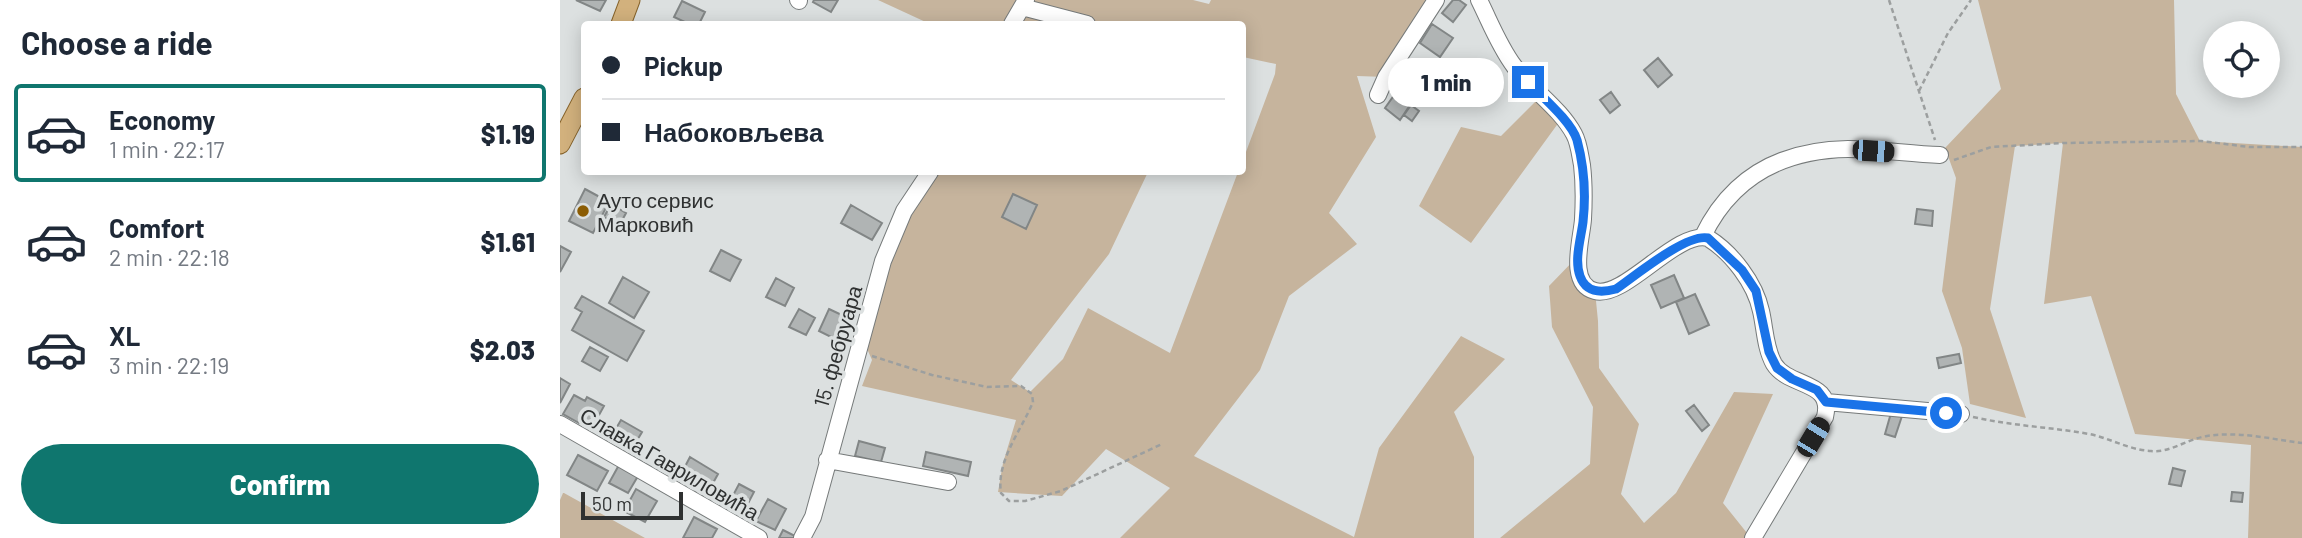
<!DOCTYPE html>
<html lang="en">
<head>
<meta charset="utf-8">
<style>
	body { margin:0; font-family:Barlow,sans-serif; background:#f6f6f7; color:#1f2937; height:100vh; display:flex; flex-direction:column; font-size:26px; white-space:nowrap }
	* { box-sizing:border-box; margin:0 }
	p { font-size:23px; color:#747a83 }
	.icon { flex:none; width:38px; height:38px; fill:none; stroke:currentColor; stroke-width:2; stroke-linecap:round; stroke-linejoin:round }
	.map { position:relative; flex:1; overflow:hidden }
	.side { display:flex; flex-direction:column; background:#fff; width:560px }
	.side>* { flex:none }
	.top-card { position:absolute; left:21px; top:21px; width:665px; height:154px; border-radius:7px; box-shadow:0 4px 18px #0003; display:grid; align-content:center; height:154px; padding:0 21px; background:#fff }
	.fabs { position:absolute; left:1643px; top:21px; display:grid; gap:14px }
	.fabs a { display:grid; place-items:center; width:77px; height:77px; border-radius:50%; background:#fff; box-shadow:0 4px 18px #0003; font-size:35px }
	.scale { position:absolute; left:21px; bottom:18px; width:102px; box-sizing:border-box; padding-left:7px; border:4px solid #2f3131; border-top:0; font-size:19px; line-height:24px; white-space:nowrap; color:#2f3131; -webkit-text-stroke:5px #dce0e0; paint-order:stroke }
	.end { position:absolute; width:32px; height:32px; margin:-16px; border:9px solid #1a73e8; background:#fff; box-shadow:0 0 0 4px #fff }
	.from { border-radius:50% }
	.bubble { position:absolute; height:49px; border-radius:24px; background:#fff; box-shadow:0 4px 18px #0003; font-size:23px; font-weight:800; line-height:49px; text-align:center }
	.car { position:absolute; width:21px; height:42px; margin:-21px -10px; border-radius:9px; box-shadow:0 0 5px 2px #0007; background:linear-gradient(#222 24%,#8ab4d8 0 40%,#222 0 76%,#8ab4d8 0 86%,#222 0) }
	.top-card b { display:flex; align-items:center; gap:24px; height:66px; font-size:26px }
	.top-card b+b { border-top:2px solid #e0e1e3 }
	.top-card i { width:18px; height:18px; background:#1f2937 }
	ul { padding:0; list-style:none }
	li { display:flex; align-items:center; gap:21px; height:98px; margin:0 14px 10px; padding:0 7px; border:4px solid transparent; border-radius:7px }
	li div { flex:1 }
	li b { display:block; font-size:26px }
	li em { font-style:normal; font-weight:800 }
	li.active { border-color:#0f766e }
	li>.icon { width:63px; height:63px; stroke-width:1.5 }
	h2 { padding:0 21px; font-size:32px; line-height:84px }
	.action { display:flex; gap:14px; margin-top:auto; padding:14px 21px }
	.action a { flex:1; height:80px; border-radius:42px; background:#0f766e; color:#fff; font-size:28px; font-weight:800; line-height:80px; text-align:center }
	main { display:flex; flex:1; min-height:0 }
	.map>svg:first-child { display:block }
</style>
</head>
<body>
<main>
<section class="side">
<h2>Choose a ride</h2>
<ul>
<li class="active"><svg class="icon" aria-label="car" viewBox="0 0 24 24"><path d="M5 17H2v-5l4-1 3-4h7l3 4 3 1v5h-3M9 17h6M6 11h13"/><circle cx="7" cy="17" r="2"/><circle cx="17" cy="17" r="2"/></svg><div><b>Economy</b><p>1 min · 22:17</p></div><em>$1.19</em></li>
<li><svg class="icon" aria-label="car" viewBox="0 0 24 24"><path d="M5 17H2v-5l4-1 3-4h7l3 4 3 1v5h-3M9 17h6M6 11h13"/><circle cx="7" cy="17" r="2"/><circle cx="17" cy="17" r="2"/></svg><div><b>Comfort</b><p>2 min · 22:18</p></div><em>$1.61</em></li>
<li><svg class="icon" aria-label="car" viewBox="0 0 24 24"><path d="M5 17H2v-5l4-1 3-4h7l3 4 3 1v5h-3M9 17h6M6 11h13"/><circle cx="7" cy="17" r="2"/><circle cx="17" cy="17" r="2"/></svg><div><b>XL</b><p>3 min · 22:19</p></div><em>$2.03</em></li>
</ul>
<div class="action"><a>Confirm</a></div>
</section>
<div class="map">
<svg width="1742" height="538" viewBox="0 0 1742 538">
	<rect width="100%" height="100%" fill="#dce0e0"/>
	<path fill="#c6b49d" d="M318 0H633L649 4 651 0H876L826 77 797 76 816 137 769 213 797 244 729 296 700 370 634 456 794 537 819 448 901 336 945 359 894 412 914 457V538H560L610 488 546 449 502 496 438 492 443 463 456 420 302 386 312 360 301 335 323 261 370 172H588L549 254 451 380 470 392 503 359 528 308 610 353 678 172H682L683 160 715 74 716 64 683 57 682 24H370Z
		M1418 0H1614L1616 94 1640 141 1742 147V538H1688L1691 445 1575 434 1531 296 1484 304 1503 143 1455 146 1430 309 1466 418 1410 404 1402 348 1382 291 1396 178 1385 148 1441 89Z
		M981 96 1002 118 911 243 859 206 901 127 941 136Z
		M1018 256 1035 291 1038 321 1039 368 1079 424 1061 494 1084 523 1116 493 1174 392 1213 394 1163 503 1191 538H940L1030 464 1033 407 992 327 989 286Z
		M3 493H4L85 538H0V500Z"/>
	<path fill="#b0b4b4" stroke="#828686" stroke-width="2" d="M16 0H46L40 11Z
		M254 0H278L271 12 253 2Z
		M893 0H899L906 5 893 22 882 13Z
		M122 1 145 12 139 24H129L114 17Z
		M872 24 893 38 880 57 860 43Z
		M1098 58 1112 75 1098 87 1084 70Z
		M845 69 858 77 850 89 837 81Z
		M882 76 898 88 888 98 879 91 883 86 877 82Z
		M837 82 854 92 850 98 833 87Z
		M1051 92 1060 105 1050 113 1040 100Z
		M835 94 850 105 840 120 825 108Z
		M851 105 859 111 852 121 844 115Z
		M25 189 49 202 33 233 9 221Z
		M453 194 477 205 466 229 442 217Z
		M51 204 66 213 59 226 44 217Z
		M291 205 322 223 312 240 281 223Z
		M1357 209 1373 211 1372 226 1355 224Z
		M0 246 11 252 0 272Z
		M161 250 181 260 170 281 150 271Z
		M1114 275 1124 298 1101 308 1091 285Z
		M63 277 89 292 74 318 49 303Z
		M216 278 234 288 225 306 206 297Z
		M1135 294 1149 325 1129 334 1116 302Z
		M22 296 84 331 67 361 12 330 22 312 15 308Z
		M239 309 255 318 246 335 229 327Z
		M269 309 286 317 275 339 259 331Z
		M30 347 48 357 40 371 22 361Z
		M1399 354 1401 363 1379 368 1377 358Z
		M0 378 10 384 0 403Z
		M14 395 25 401 27 397 44 406 33 426 21 420 19 423 3 414Z
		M1134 405 1149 425 1142 431 1126 411Z
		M1331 413 1342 416 1335 437 1325 434Z
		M61 420 82 432 72 449 51 437Z
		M299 441 325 448 321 462 295 456Z
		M366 452 411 462 408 476 363 466Z
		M18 455 48 471 37 491 7 475Z
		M130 457 158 474 147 494 119 478Z
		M59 465 78 476 68 493 49 483Z
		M1613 468 1625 471 1621 486 1609 484Z
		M179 484 194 492 184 511 169 503Z
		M76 489 97 501 85 522 64 511Z
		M1672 492 1683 493 1682 502 1671 501Z
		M208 499 226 509 215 530 196 521Z
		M134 517 157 529 152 538H123Z
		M223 530 237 537 236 538H219Z"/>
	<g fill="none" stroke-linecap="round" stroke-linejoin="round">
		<g stroke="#767a7a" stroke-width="18">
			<path id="minor" d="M238 0 239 1
				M919 0C930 22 939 46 954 66 972 90 1000 108 1014 134 1019 143 1020 155 1022 165 1024 182 1024 201 1023 219 1022 238 1007 284 1035 291 1065 299 1116 230 1148 238 1172 253 1195 283 1201 311 1205 328 1205 348 1214 364 1229 388 1274 380 1265 417L1193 538
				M462 7 527 24
				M452 24 466 0
				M818 95 826 77 876 0
				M1143 236C1172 176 1223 150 1288 149 1319 149 1350 154 1380 155
				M1266 402 1401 414
				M0 424 199 538
				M267 460 388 482
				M242 538 253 517 323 261 344 211 370 172"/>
		</g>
		<g stroke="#85622a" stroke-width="21">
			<path id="major" d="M61 24 70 0
				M0 144 24 98"/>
		</g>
		<path stroke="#9c9f9f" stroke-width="2.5" stroke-dasharray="5 3.5" stroke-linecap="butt" d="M1329 0 1375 140
			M1359 91 1388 33 1411 0
			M1394 160 1431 147 1504 143 1641 141 1689 147H1742
			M312 356 372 375 427 387 461 386 472 394 473 402C461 431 436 461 441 493L449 501H465L501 491 602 444
			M1413 417C1453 426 1490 427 1529 434 1550 438 1569 450 1591 451 1610 453 1627 439 1647 436 1678 431 1711 439 1742 443"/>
		<use href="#minor" stroke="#fff" stroke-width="16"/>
		<use href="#major" stroke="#d2b17d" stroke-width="19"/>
	</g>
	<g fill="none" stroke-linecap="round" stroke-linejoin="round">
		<path stroke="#1a73e8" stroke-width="9" d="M968 82C982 97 1011 121 1017 140 1024 166 1026 195 1023 222 1021 238 1014 260 1020 276 1026 293 1041 293 1056 289 1075 276 1127 233 1148 238L1182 270 1196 291 1209 352 1217 368 1232 379 1257 390 1266 402 1386 413"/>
	</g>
	<circle fill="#8b5c03" stroke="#dce0e0" stroke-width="2.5" cx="23" cy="211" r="7"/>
	<g text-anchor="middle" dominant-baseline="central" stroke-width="7" stroke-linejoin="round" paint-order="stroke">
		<g font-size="21" fill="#2f3131" stroke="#dce0e0" text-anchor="start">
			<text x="37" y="199">Ауто сервис<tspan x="37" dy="24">Марковић</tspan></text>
		</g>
		<g font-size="21" fill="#2f3131" stroke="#dce0e0">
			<text transform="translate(277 346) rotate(-74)">15. фебруара</text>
			<text transform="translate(110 463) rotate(30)">Славка Гавриловића</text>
		</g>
	</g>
</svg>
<div class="fabs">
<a><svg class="icon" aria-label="locate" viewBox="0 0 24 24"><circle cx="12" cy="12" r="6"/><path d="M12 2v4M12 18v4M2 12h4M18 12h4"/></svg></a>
</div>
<div class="scale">50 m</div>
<i class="end from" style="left:1386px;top:413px"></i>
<i class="end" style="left:968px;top:82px"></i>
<div class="bubble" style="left:828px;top:58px;width:116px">1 min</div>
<i class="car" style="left:1313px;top:151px;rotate:94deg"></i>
<i class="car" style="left:1253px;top:437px;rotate:31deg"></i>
<div class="top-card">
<b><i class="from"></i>Pickup</b>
<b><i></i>Набоковљева</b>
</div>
</div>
</main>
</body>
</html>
